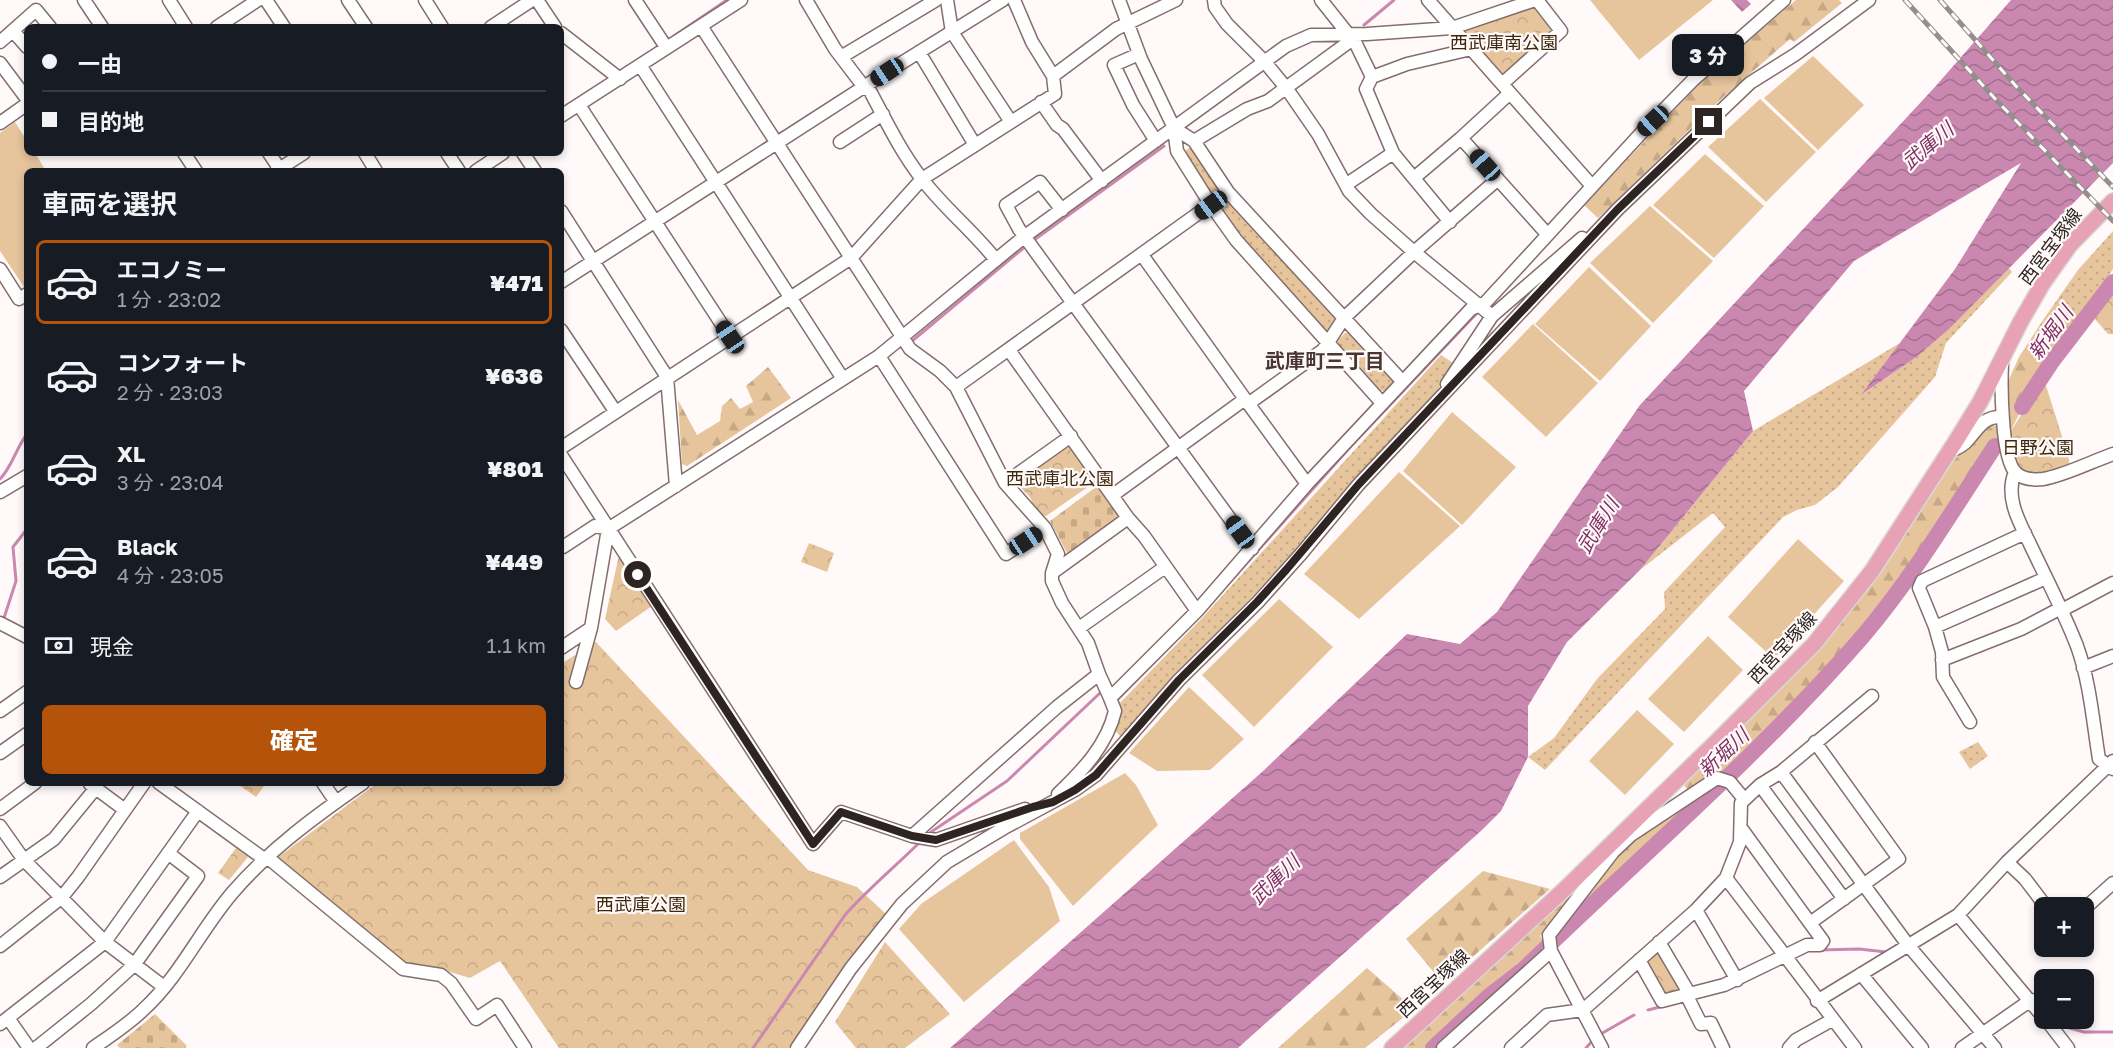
<!DOCTYPE html>
<html lang="ja">
<head>
<meta charset="utf-8">
<style>
	body { margin:0; font-family:"Golos Text","Noto Sans JP",sans-serif; background:#20242c; color:#f1f3f6; height:100vh; display:flex; flex-direction:column; font-size:22px; white-space:nowrap }
	* { box-sizing:border-box; margin:0 }
	p { font-size:20px; color:#9ea1a6 }
	.icon { flex:none; width:33px; height:33px; fill:none; stroke:currentColor; stroke-width:2; stroke-linecap:round; stroke-linejoin:round }
	.map { position:relative; flex:1; overflow:hidden }
	.panel { position:absolute; left:24px; top:168px; width:540px; height:618px; display:flex; flex-direction:column; background:#171b24; border-radius:9px; box-shadow:0 3px 9px #0003 }
	.panel>* { flex:none }
	.hud { position:absolute; left:24px; top:24px; width:540px; height:132px; border-radius:9px; box-shadow:0 3px 9px #0003; display:grid; align-content:center; height:132px; padding:0 18px; background:#171b24 }
	.tools { position:absolute; left:2034px; top:897px; display:grid; gap:12px }
	.tools a { display:grid; place-items:center; width:60px; height:60px; border-radius:9px; background:#171b24; box-shadow:0 3px 9px #0003; font-size:30px }
	.end { position:absolute; width:27px; height:27px; margin:-14px; border:8px solid #2e2523; background:#fff; box-shadow:0 0 0 3px #fff }
	.from { border-radius:50% }
	.bubble { position:absolute; height:42px; border-radius:9px; background:#171b24; box-shadow:0 3px 9px #0003; font-size:20px; font-weight:800; line-height:42px; text-align:center }
	.car { position:absolute; width:18px; height:36px; margin:-18px -9px; border-radius:8px; box-shadow:0 0 4px 2px #0007; background:linear-gradient(#222 24%,#8ab4d8 0 40%,#222 0 76%,#8ab4d8 0 86%,#222 0) }
	.hud b { display:flex; align-items:center; gap:21px; height:57px; font-size:22px }
	.hud b+b { border-top:2px solid #363941 }
	.hud i { width:15px; height:15px; background:#f1f3f6 }
	ul { padding:0; list-style:none }
	li { display:flex; align-items:center; gap:18px; height:84px; margin:0 12px 9px; padding:0 6px; border:3px solid transparent; border-radius:9px }
	li div { flex:1 }
	li b { display:block; font-size:22px }
	li em { font-style:normal; font-weight:800 }
	li.active { border-color:#b45309 }
	li>.icon { width:54px; height:54px; stroke-width:1.5 }
	h2 { padding:0 18px; font-size:27px; line-height:72px }
	.pay { display:flex; align-items:center; gap:15px; height:66px; padding:0 18px; font-size:22px }
	.pay p { margin-inline-start:auto }
	.cta { display:flex; gap:12px; margin-top:auto; padding:12px 18px }
	.cta a { flex:1; height:69px; border-radius:9px; background:#b45309; color:#fff; font-size:24px; font-weight:800; line-height:69px; text-align:center }
	.map>svg:first-child { display:block }
</style>
</head>
<body>
<div class="map">
<svg width="2113" height="1048" viewBox="0 0 2113 1048">
	<defs>
		<pattern id="grass-dots" width="8" height="8" patternUnits="userSpaceOnUse" patternTransform="scale(1.5)"><rect width="8" height="8" fill="#e6c49c"/><path d="M2 2h.1M6 6h.1" fill="none" stroke="#c6a886" stroke-width="1.8" stroke-linecap="round"/></pattern>
		<pattern id="forest-firs" width="22" height="20" patternUnits="userSpaceOnUse" patternTransform="scale(1.5)"><rect width="22" height="20" fill="#e6c49c"/><path d="M5 1l3.5 6h-7zM16 11l3.5 6h-7z" fill="#c6a886"/></pattern>
		<pattern id="cemetery-stones" width="16" height="16" patternUnits="userSpaceOnUse" patternTransform="scale(1.5)"><rect width="16" height="16" fill="#e6c49c"/><path d="M2 7V4a2 2 0 0 1 4 0v3zM10 15v-3a2 2 0 0 1 4 0v3z" fill="#c6a886"/></pattern>
		<pattern id="park-crowns" width="20" height="18" patternUnits="userSpaceOnUse" patternTransform="scale(1.5)"><rect width="20" height="18" fill="#e6c49c"/><path d="M2 6a3 3 0 1 1 6 0M12 15a3 3 0 1 1 6 0" fill="none" stroke="#c6a886"/></pattern>
		<pattern id="water-waves" width="16" height="10" patternUnits="userSpaceOnUse" patternTransform="scale(1.5)"><rect width="16" height="10" fill="#ca88b0"/><path d="M0 5q4-4 8 0t8 0" fill="none" stroke="#a46f8f"/></pattern>
	</defs>
	<rect width="100%" height="100%" fill="#fffaf9"/>
	<path fill="url(#grass-dots)" d="M1191 147 1194 149 1220 187 1219 190 1213 194 1208 193 1185 153 1186 150Z
		M1226 200 1231 201 1336 315 1335 322 1329 331 1323 330 1221 211 1220 205Z
		M2113 231V269L2067 336 2043 320 2078 270Z
		M2008 267 2012 272 1946 343 1935 377 1838 487 1815 505 1797 510 1783 517 1545 770 1528 757 1554 738 1597 679 1665 609 1664 592 1725 527 1713 513 1640 570 1753 431 1900 343 1863 394 1915 358Z
		M1351 332 1393 376V382L1384 391 1377 390 1338 346V340L1345 333Z
		M1441 355 1453 363 1432 400 1344 492 1286 562 1169 683 1122 737 1115 731 1121 718 1120 703 1204 616Z
		M1978 742 1988 756 1970 769 1959 752Z"/>
	<path fill="url(#forest-firs)" d="M1796 0H1839L1842 3 1794 42 1790 39 1720 100 1598 218 1584 205 1700 83Z
		M2043 320 2067 336 2038 377 2009 434 2006 386 2019 357Z
		M768 367 791 398 687 466 682 464 678 400 697 435 720 421 722 406 731 398 740 409 753 402 746 386Z
		M1988 426H1996L1999 450 1908 587 1879 626 1787 710 1724 775 1690 792 1682 783 1793 673 1932 482Z
		M1688 801 1691 803 1637 853 1554 937 1615 853Z
		M1603 861 1540 936 1544 943 1428 1048H1396Z
		M1483 871 1550 889 1443 983 1406 939Z
		M1367 968 1414 1009 1365 1048H1278Z"/>
	<path fill="url(#cemetery-stones)" d="M1100 484 1121 513 1120 518 1071 553H1067L1050 521Z
		M155 1014 187 1046 185 1048H120L117 1045Z"/>
	<path fill="url(#park-crowns)" d="M1536 5 1557 29 1504 77 1464 32 1466 28Z
		M2113 291V334H2108L2094 318Z
		M2044 379 2069 459V466C2045 475 2037 483 2014 465L2009 434Z
		M1070 441 1098 480 1046 516 1037 513 1030 497 1015 482Z
		M809 543 834 553 827 572 801 562Z
		M619 555 652 606 616 631 605 619Z
		M596 642 808 870 857 887 886 914 868 935 789 1048H559L500 961 470 978 440 969 405 963 277 858 377 783H561V664Z
		M236 783H261L264 786 256 797Z
		M236 848 248 857 229 880 218 873Z
		M885 942 950 1014 905 1048H856L835 1022Z
		M1654 953H1661L1680 985 1676 992 1667 995 1661 992 1645 965 1647 960Z"/>
	<path fill="#e6c49c" d="M1590 0H1713L1639 60Z
		M1813 56 1864 105 1818 150 1764 98Z
		M1760 99 1816 152 1766 202 1708 147Z
		M15 122 27 141V153H35L46 171H27V285L24 287 0 251V133Z
		M1705 154 1764 206 1714 258 1653 205Z
		M1650 206 1713 261 1653 323 1590 263Z
		M1589 267 1651 326 1600 381 1535 324Z
		M1533 324 1598 383 1546 437 1482 377Z
		M1452 412 1516 467 1462 525 1403 471Z
		M1399 472 1460 526 1359 619 1304 574Z
		M1798 539 1844 581 1774 659 1728 617Z
		M1279 599 1333 647 1254 727 1202 675Z
		M1708 636 1743 670 1684 732 1648 699Z
		M1189 687 1244 739 1210 770 1157 771 1129 753Z
		M1637 710 1674 744 1625 795 1589 761Z
		M1125 773 1136 785 1158 825 1073 906 1020 839V833Z
		M1014 840 1049 887 1060 921 964 1002 899 929 921 904Z"/>
	<path fill="url(#water-waves)" d="M1731 0H1747L1751 4 1742 12Z
		M2011 0H2113V163L1949 329 1915 358 1861 395 1955 269 2021 163 1854 261 1744 391 1753 431 1640 570 1567 642 1528 706V757L1501 811 1482 830 1238 1048H950L1262 772 1407 634 1460 644 1497 612 1640 405 1934 88Z"/>
	<g fill="none" stroke-linecap="round" stroke-linejoin="round">
		<path stroke="#ca88b0" stroke-width="3" d="M1364 25 1394 0
			M674 36 727 0
			M1034 240 1164 146
			M912 341 1026 246
			M0 479C12 467 16 448 27 434
			M1220 593 1352 445 1477 313
			M3 621 16 581 13 547 27 529
			M1117 700 1185 631
			M928 834 1007 781 1100 693
			M1819 950 1859 949 1886 952 1890 950
			M1648 1010 1664 1006
			M2066 1027 2084 1032H2113
			M1599 1035 1634 1015
			M753 1048 845 915C869 888 896 866 921 841
			M1586 1048 1593 1040"/>
		<path stroke="#ca88b0" stroke-width="16" d="M2022 407 2051 363 2113 282
			M1433 1048 1489 996 1524 969C1637 859 1759 756 1863 636 1913 577 1953 510 1995 446"/>
		<g stroke="#846e6b" stroke-width="15">
			<path id="minor" d="M84 0 102 27
				M169 0 186 27
				M266 0 284 27
				M348 0 366 27
				M425 0 442 27
				M537 0 555 27
				M635 0 666 47
				M806 0 835 49 864 87 870 91C886 121 901 152 922 179 944 208 973 231 996 260
				M947 0 952 32 1011 122
				M1014 0 1032 42 1053 76
				M1119 0 1141 59 1174 128 1177 151 1211 205 1236 240 1382 403
				M1214 0 1215 7 1227 24 1264 61 1287 89 1318 134 1349 191 1371 214 1414 252 1492 316
				M1321 0 1356 44 1372 77 1366 89 1393 153 1450 222
				M1428 0 1592 186
				M701 26 910 349 940 371 956 387 1005 483 1045 528 1058 554 1052 573V581L1062 603 1088 643 1099 674 1110 698 1197 611 1307 484 1471 309 1485 303 1644 130 1693 80 1784 0
				M217 27 258 0
				M491 27 532 0
				M13 31 27 47
				M561 33 620 79
				M0 42 36 10 50 27
				M919 52 975 145
				M1139 54 1114 65 1133 105 1156 141
				M841 57 936 0
				M0 63 27 99
				M640 65 843 379
				M1372 77 1407 64 1471 49
				M1502 84 1561 31 1537 0
				M1510 93 1461 138 1547 234
				M1041 102 1057 125 1063 129 1102 181
				M579 105 730 337
				M561 116 741 0
				M0 123 27 104
				M1174 128 1194 141 1228 192 1402 381
				M1194 141 1247 109 1268 101 1353 39
				M840 142 883 114
				M184 153 196 171
				M269 153 281 171
				M365 153 376 171
				M447 153 459 171
				M523 153 535 171
				M276 171 304 153
				M476 171 503 153
				M1414 178 1461 138
				M1347 184 1393 153
				M1062 210 1040 182 1006 205 1019 229 1252 549
				M561 211 667 377 676 486
				M1142 255 1245 399
				M0 269 19 299 27 294
				M561 282 887 72 1003 0
				M561 330 615 411
				M1009 350 1128 518 1144 536 1197 611
				M879 356 1006 554 1045 528
				M2002 363C2001 384 2001 459 2016 473 2023 479 2034 480 2043 479 2063 476 2093 461 2113 454
				M1447 384 1492 316 1582 238
				M956 387 1228 192
				M1248 404 1323 350 1344 318 1414 252 1498 179
				M561 448 851 258 922 179 1055 94 1053 76 1116 29 1176 0
				M1948 452C1954 450 1960 447 1965 443 1978 430 1982 416 2002 417
				M561 455 813 844 841 812 912 836 936 840 1025 809
				M2015 472C2005 496 2018 520 2029 542 2045 576 2063 610 2077 646 2090 682 2093 722 2099 759L2113 769
				M1005 483 1071 436
				M0 492 27 476
				M1113 495 1245 399 1307 484
				M561 544 563 547 595 526 608 529 879 356 1025 236 1286 46 1311 35 1367 34 1452 28 1535 0
				M1052 573 1128 518
				M2062 610 2113 583
				M0 623 27 637
				M1935 627 2046 578
				M1079 628 1165 567
				M561 648 591 628 608 529
				M1942 660 2021 629 2061 608
				M2083 668 2113 656
				M576 682 591 628
				M0 711 27 692
				M1970 722 1943 677 1942 652 1935 627 1919 588 1922 581 2025 533
				M0 753 27 734
				M1781 772 1908 945 1995 1048
				M159 783 264 859
				M323 783 336 802
				M90 784 125 810
				M1760 785 1844 899
				M1058 794C1083 770 1107 745 1115 711L1110 698
				M0 809 35 783
				M0 826 24 860 105 942 164 987
				M912 836 1057 707 1099 674
				M267 857 403 969 441 975 451 983 476 1019 497 1005 525 1048
				M2007 862 2025 879 2047 908
				M0 877 54 839 95 789
				M1726 878 1855 1048
				M2084 909 2113 883
				M1696 910 1737 980
				M1958 915 2044 1018
				M1810 923 1899 859 1815 742
				M1659 942 1689 993
				M0 946 62 897 78 877 144 783
				M1639 960 1662 1001 1724 985 1807 945H1820L1823 941 1741 828
				M1861 974 1922 1048
				M1686 994 1701 1024 1711 1023 1723 1048
				M1817 1001 1958 915 2007 862 2113 761
				M8 1018 29 1048
				M2045 1018 2068 1048
				M0 1024 105 942 198 811
				M36 1048 91 1004 134 965 198 876 168 853
				M93 1048C110 1036 129 1024 144 1009 180 976 201 929 233 892 270 849 317 815 363 783
				M797 1048 851 968 902 904 947 862 1004 828 1075 790 1096 775 1179 680 1258 602 1301 554 1359 484 1618 209 1750 83 1796 54 1869 0
				M1443 1048 1551 951
				M1511 1048 1547 1015 1583 1010 1696 910 1726 878 1740 842 1741 803 1760 785 1781 772 1872 696
				M1602 1048 1551 951 1549 935 1613 852 1631 835 1717 778 1730 782 1744 799
				M1789 1048 1796 1040 1832 1020
				M1962 1048 2031 1000"/>
		</g>
		<g stroke="#d9d8d7" stroke-width="18">
			<path id="major" d="M1392 1048 1566 888 1716 742 1814 644 1872 571 1956 441 1980 402 2021 321 2043 283 2070 245 2113 201"/>
		</g>
		<use href="#minor" stroke="#fff" stroke-width="12"/>
		<use href="#major" stroke="#e7a3b5" stroke-width="15"/>
		<g stroke="#958e8c" stroke-width="5">
			<path id="rail" d="M1905 0 1999 103 2113 221
				M1940 0 2015 85 2113 187"/>
		</g>
		<use href="#rail" stroke="#fffaf9" stroke-width="3" stroke-dasharray="9" stroke-linecap="butt"/>
	</g>
	<g fill="none" stroke-linecap="round" stroke-linejoin="round">
		<path stroke="#2e2523" stroke-width="8" d="M638 575 813 844 841 812 912 836 936 840 1033 807 1053 802 1075 790 1096 775 1179 680 1257 602 1286 570 1359 484 1618 209 1709 122"/>
	</g>
	<g text-anchor="middle" dominant-baseline="central" stroke-width="4.5" stroke-linejoin="round" paint-order="stroke">
		<g font-size="18" fill="#3c280d" stroke="#fffaf9">
			<text x="1504" y="42">西武庫南公園</text>
			<text x="2038" y="447">日野公園</text>
			<text x="1060" y="478">西武庫北公園</text>
			<text x="641" y="904">西武庫公園</text>
		</g>
		<g font-size="18" fill="#2e2523" stroke="#fffaf9">
			<text transform="translate(2050 246) rotate(-53)">西宮宝塚線</text>
			<text transform="translate(1782 647) rotate(-47)">西宮宝塚線</text>
			<text transform="translate(1433 983) rotate(-43)">西宮宝塚線</text>
		</g>
		<g font-size="20" font-style="italic" fill="#7f3064" stroke="#fffaf9">
			<text transform="translate(1927 145) rotate(-40)">武庫川</text>
			<text transform="translate(2050 332) rotate(-54)">新堀川</text>
			<text transform="translate(1597 525) rotate(-58)">武庫川</text>
			<text transform="translate(1723 752) rotate(-43)">新堀川</text>
			<text transform="translate(1274 879) rotate(-44)">武庫川</text>
		</g>
		<g font-size="20" font-weight="bold" fill="#493633" stroke="#fffaf9">
			<text x="1325" y="360">武庫町三丁目</text>
		</g>
	</g>
</svg>
<div class="tools">
<a>+</a>
<a>−</a>
</div>
<i class="end from" style="left:638px;top:575px"></i>
<i class="end" style="left:1709px;top:122px"></i>
<div class="bubble" style="left:1672px;top:34px;width:72px">3 分</div>
<i class="car" style="left:887px;top:72px;rotate:237deg"></i>
<i class="car" style="left:1653px;top:121px;rotate:227deg"></i>
<i class="car" style="left:1485px;top:165px;rotate:318deg"></i>
<i class="car" style="left:1211px;top:205px;rotate:234deg"></i>
<i class="car" style="left:730px;top:337px;rotate:326deg"></i>
<i class="car" style="left:1240px;top:532px;rotate:324deg"></i>
<i class="car" style="left:1026px;top:541px;rotate:57deg"></i>
<div class="hud">
<b><i class="from"></i>一由</b>
<b><i></i>目的地</b>
</div>
<section class="panel">
<h2>車両を選択</h2>
<ul>
<li class="active"><svg class="icon" aria-label="car" viewBox="0 0 24 24"><path d="M5 17H2v-5l4-1 3-4h7l3 4 3 1v5h-3M9 17h6M6 11h13"/><circle cx="7" cy="17" r="2"/><circle cx="17" cy="17" r="2"/></svg><div><b>エコノミー</b><p>1 分 · 23:02</p></div><em>¥471</em></li>
<li><svg class="icon" aria-label="car" viewBox="0 0 24 24"><path d="M5 17H2v-5l4-1 3-4h7l3 4 3 1v5h-3M9 17h6M6 11h13"/><circle cx="7" cy="17" r="2"/><circle cx="17" cy="17" r="2"/></svg><div><b>コンフォート</b><p>2 分 · 23:03</p></div><em>¥636</em></li>
<li><svg class="icon" aria-label="car" viewBox="0 0 24 24"><path d="M5 17H2v-5l4-1 3-4h7l3 4 3 1v5h-3M9 17h6M6 11h13"/><circle cx="7" cy="17" r="2"/><circle cx="17" cy="17" r="2"/></svg><div><b>XL</b><p>3 分 · 23:04</p></div><em>¥801</em></li>
<li><svg class="icon" aria-label="car" viewBox="0 0 24 24"><path d="M5 17H2v-5l4-1 3-4h7l3 4 3 1v5h-3M9 17h6M6 11h13"/><circle cx="7" cy="17" r="2"/><circle cx="17" cy="17" r="2"/></svg><div><b>Black</b><p>4 分 · 23:05</p></div><em>¥449</em></li>
</ul>
<div class="pay"><svg class="icon" aria-label="cash" viewBox="0 0 24 24"><path d="M3 7h18v10H3z"/><circle cx="12" cy="12" r="2"/></svg>現金<p>1.1 km</p></div>
<div class="cta"><a>確定</a></div>
</section>
</div>
</body>
</html>
